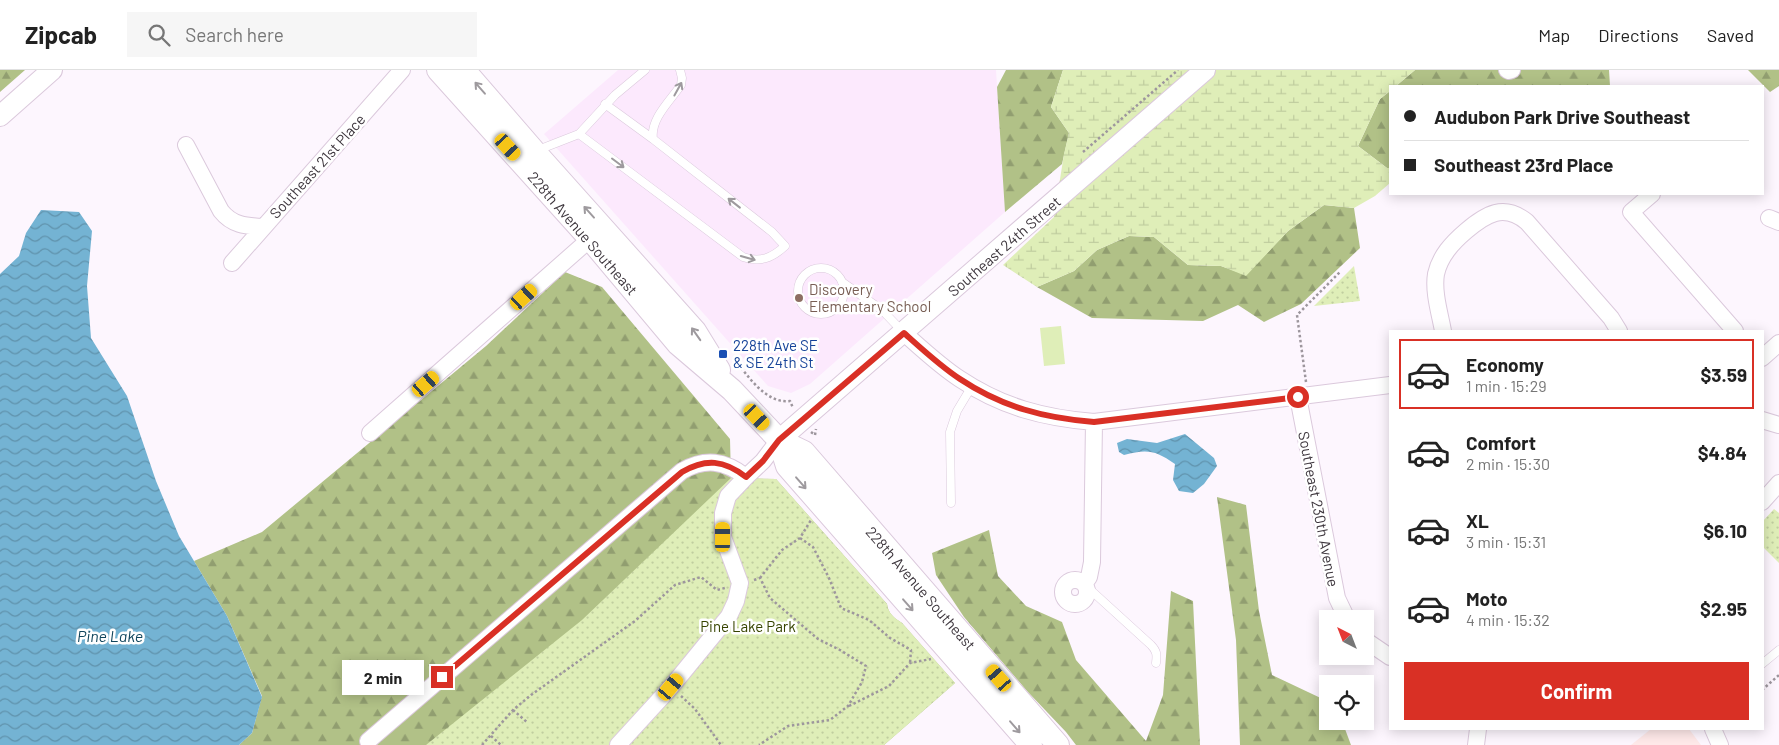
<!DOCTYPE html>
<html lang="en">
<head>
<meta charset="utf-8">
<style>
	body { margin:0; font-family:Barlow,sans-serif; background:#f6f6f6; color:#222; height:100vh; display:flex; flex-direction:column; font-size:19px; white-space:nowrap }
	* { box-sizing:border-box; margin:0 }
	p { font-size:16px; color:#767676 }
	.icon { flex:none; width:28px; height:28px; fill:none; stroke:currentColor; stroke-width:2; stroke-linecap:round; stroke-linejoin:round }
	.map { position:relative; flex:1; overflow:hidden }
	.side { position:absolute; left:1389px; top:260px; width:375px; height:400px; display:flex; flex-direction:column; background:#fff; border-radius:0px; box-shadow:0 2px 12px #0003 }
	.side>* { flex:none }
	.hud { position:absolute; left:1389px; top:15px; width:375px; height:110px; border-radius:0px; box-shadow:0 2px 12px #0003; display:grid; align-content:center; height:110px; padding:0 15px; background:#fff }
	.needle { width:32px; rotate:318deg }
	.buttons { position:absolute; left:1319px; top:540px; display:grid; gap:10px }
	.buttons a { display:grid; place-items:center; width:55px; height:55px; border-radius:0px; background:#fff; box-shadow:0 2px 12px #0003; font-size:25px }
	.end { position:absolute; width:22px; height:22px; margin:-11px; border:6px solid #d93025; background:#fff; box-shadow:0 0 0 2px #fff }
	.from { border-radius:50% }
	.bubble { position:absolute; height:35px; border-radius:0px; background:#fff; box-shadow:0 2px 12px #0003; font-size:16px; font-weight:700; line-height:35px; text-align:center }
	.car { position:absolute; width:15px; height:30px; margin:-15px -8px; border-radius:6px; box-shadow:0 0 4px 1px #0007; background:linear-gradient(#f5c518 24%,#345 0 40%,#f5c518 0 76%,#345 0 86%,#f5c518 0) }
	.hud b { display:flex; align-items:center; gap:18px; height:48px; font-size:19px }
	.hud b+b { border-top:1px solid #e0e0e0 }
	.hud i { width:12px; height:12px; background:#222 }
	ul { padding:9px 0 0; list-style:none }
	li { display:flex; align-items:center; gap:15px; height:70px; margin:0 10px 8px; padding:0 5px; border:2px solid transparent; border-radius:0px }
	li div { flex:1 }
	li b { display:block; font-size:19px }
	li em { font-style:normal; font-weight:700 }
	li.active { border-color:#d93025 }
	li>.icon { width:45px; height:45px; stroke-width:1.5 }
	.action { display:flex; gap:10px; margin-top:auto; padding:10px 15px }
	.action a { flex:1; height:58px; border-radius:0px; background:#d93025; color:#fff; font-size:20px; font-weight:700; line-height:58px; text-align:center }
	header { display:flex; align-items:center; gap:30px; box-sizing:border-box; height:70px; padding:0 25px; background:#fff; border-bottom:1px solid #e0e0e0 }
	header strong { font-size:24px }
	nav { display:flex; gap:28px; margin-inline-start:auto; font-size:18px }
	.search { width:350px; height:45px; background:#f6f6f6; display:flex; align-items:center; gap:12px; box-sizing:border-box; padding:0 18px; border-radius:0px; color:#767676; font-size:19px }
	.map>svg:first-child { display:block }
</style>
</head>
<body>
<header>
<strong>Zipcab</strong>
<div class="search"><svg class="icon" aria-label="search" viewBox="0 0 24 24"><circle cx="10" cy="10" r="6"/><path d="M15 15l6 6"/></svg>Search here</div>
<nav><a>Map</a><a>Directions</a><a>Saved</a></nav>
</header>
<div class="map">
<svg width="1779" height="675" viewBox="0 0 1779 675">
	<defs>
		<pattern id="forest-firs" width="22" height="20" patternUnits="userSpaceOnUse" patternTransform="scale(1.25)"><rect width="22" height="20" fill="#b1c187"/><path d="M5 1l3.5 6h-7zM16 11l3.5 6h-7z" fill="#919e70"/></pattern>
		<pattern id="wetland-marsh" width="20" height="14" patternUnits="userSpaceOnUse" patternTransform="scale(1.25)"><rect width="20" height="14" fill="#dfeeb8"/><path d="M1 5h8M5 5V1M11 12h8M15 12V8" fill="none" stroke="#c0cd9f"/></pattern>
		<pattern id="park-dots" width="8" height="8" patternUnits="userSpaceOnUse" patternTransform="scale(1.25)"><rect width="8" height="8" fill="#dfeeb8"/><path d="M2 2h.1M6 6h.1" fill="none" stroke="#c0cd9f" stroke-width="1.8" stroke-linecap="round"/></pattern>
		<pattern id="water-waves" width="16" height="10" patternUnits="userSpaceOnUse" patternTransform="scale(1.25)"><rect width="16" height="10" fill="#74b3d3"/><path d="M0 5q4-4 8 0t8 0" fill="none" stroke="#6092ac"/></pattern>
	</defs>
	<rect width="100%" height="100%" fill="#fdf6fe"/>
	<path fill="#ffe9e9" d="M1651 659H1689L1701 675H1631Z"/>
	<path fill="#fce9fd" d="M618 0H996L1005 142 810 314 791 323 768 316 544 64Z"/>
	<path fill="#dfeeb8" d="M1061 256 1065 294 1044 296 1040 258Z"/>
	<path fill="url(#forest-firs)" d="M0 0H25L0 22Z
		M1006 0H1063L1051 37 1069 63 1062 94 1005 142 997 17Z
		M1415 0H1609L1610 16H1396Z
		M1748 0H1779V16L1770 22Z
		M1390 21V98H1387L1358 76 1380 29Z
		M1324 135 1354 138 1360 178 1301 234 1264 252 1238 235 1203 251 1092 248 1037 217 1074 201 1097 180 1129 166 1154 167 1188 195 1221 196 1246 205 1288 161Z
		M565 202 602 217 730 369 731 408 776 409 887 534C888 543 894 548 902 553L955 613 884 675H239L252 663 262 626 227 546 194 491 262 462 486 276Z
		M1217 427 1246 435 1259 541 1272 605 1327 631 1328 651H1342L1351 675H1240L1236 570Z
		M989 460 998 506 1026 536 1062 552 1076 590 1146 671 1163 625 1171 521 1193 531 1200 675H1076L1066 662 1027 621 964 547 936 505 932 483Z"/>
	<path fill="url(#wetland-marsh)" d="M1063 0H1415L1396 16H1390V21L1380 29 1358 76 1387 98H1390V113L1375 126 1354 138 1324 135 1288 161 1246 206 1221 196 1188 195 1154 167 1129 166 1097 180 1074 201 1037 217 1003 195 1054 147 1064 84 1069 63 1051 37Z"/>
	<path fill="url(#park-dots)" d="M1354 196 1360 231 1314 236Z
		M731 408 776 409 887 534C888 543 894 548 902 553L955 613 884 675H426L582 550Z
		M1774 439 1779 443V493L1763 477V451Z"/>
	<path fill="url(#water-waves)" d="M41 140 79 142 92 161 87 216 91 268 127 326 156 411 179 466 227 546 262 627 252 663 239 675H0V204L19 186 26 163Z
		M1185 364 1214 388 1217 396 1204 414 1193 423 1179 421 1173 410 1175 394C1155 380 1147 379 1124 385L1119 382 1117 373 1127 369 1157 373Z"/>
	<g fill="none" stroke-linecap="round" stroke-linejoin="round">
		<g stroke="#dbc9dc" stroke-width="9">
			<path id="service" d="M605 34 653 69
				M579 64 743 187C760 193 772 188 785 176L772 162 653 69C650 49 670 31 681 15L682 8 680 0
				M538 80 579 64 615 25 645 0
				M798 221a23 23 0 1 1 46 0a23 23 0 1 1-46 0Z
				M842 212 882 240 903 262
				M951 433 950 362 957 341 972 316
				M1084 514 1151 575C1157 581 1157 585 1156 593
				M1762 594 1779 580"/>
		</g>
		<g stroke="#dbc9dc" stroke-width="18">
			<path id="minor" d="M1507 0 1509 1 1512 0
				M186 75 221 141C232 155 245 156 263 157
				M1652 124 1631 142 1735 261
				M1769 148 1779 152
				M232 193 402 0
				M1443 261C1440 244 1433 222 1436 204 1440 186 1452 173 1466 161 1486 144 1504 133 1527 152L1611 248 1619 261
				M904 263C922 279 940 296 960 309 1002 337 1044 348 1094 352L1390 315
				M1762 288 1779 273
				M1298 327 1337 528 1347 549
				M1762 350 1779 355
				M370 363 590 169
				M1762 432 1779 413
				M1063 522a12 12 0 1 1 24 0a12 12 0 1 1-24 0Z
				M1084 514 1089 507 1092 492 1094 352
				M1365 570 1390 587
				M1713 659 1720 675
				M368 671 682 401C705 388 724 390 746 407L763 391 779 370
				M618 675 671 617 729 546 736 531 740 513 723 467V443L728 426 746 407
				M1476 675 1478 659"/>
		</g>
		<g stroke="#dbc9dc" stroke-width="22">
			<path id="tertiary" d="M0 46 52 0
				M779 370 1205 0"/>
		</g>
		<g stroke="#dbc9dc" stroke-width="24">
			<path id="secondary" d="M438 0 590 169 678 274 732 320 779 370 804 382 1058 675
				M464 0 535 82 695 261 719 300
				M779 370 787 396 1031 675"/>
		</g>
		<path stroke="#9d969d" stroke-width="2.5" stroke-dasharray="2.5 2.5" stroke-linecap="butt" d="M1083 82 1178 0
			M735 290C748 306 766 334 790 331L793 338
			M1306 312 1297 245 1340 202
			M811 362 815 365 816 359
			M800 468 813 477 829 508 841 538 869 550 890 568 911 580 910 593
			M760 508 782 480 800 468 811 450
			M754 510 760 508 770 528 818 569 840 580 866 596 862 612 848 636 830 650 788 656 759 675
			M1762 620 1779 605
			M681 626 695 639 721 675
			M849 636 889 616 910 593 931 589
			M513 640 528 653
			M491 666 501 675
			M482 675 513 640 531 625 635 551 675 515 701 507 717 520 725 518"/>
		<use href="#service" stroke="#fff" stroke-width="8"/>
		<use href="#minor" stroke="#fff" stroke-width="16"/>
		<use href="#tertiary" stroke="#fff" stroke-width="20"/>
		<use href="#secondary" stroke="#fff" stroke-width="22"/>
	</g>
	<defs><path id="oneway-shaft" d="M-6 0H5M1.5-3L5.5 0L1.5 3" fill="none" stroke-width="1.6" stroke-linecap="round" stroke-linejoin="round" transform="scale(1.25)"/></defs>
	<g stroke="#9e9a9e">
		<use href="#oneway-shaft" transform="translate(480 18) rotate(-131)"/>
		<use href="#oneway-shaft" transform="translate(678 19) rotate(-61)"/>
		<use href="#oneway-shaft" transform="translate(618 93) rotate(37)"/>
		<use href="#oneway-shaft" transform="translate(734 133) rotate(-142)"/>
		<use href="#oneway-shaft" transform="translate(589 142) rotate(-132)"/>
		<use href="#oneway-shaft" transform="translate(748 188) rotate(16)"/>
		<use href="#oneway-shaft" transform="translate(696 264) rotate(-125)"/>
		<use href="#oneway-shaft" transform="translate(801 413) rotate(49)"/>
		<use href="#oneway-shaft" transform="translate(908 535) rotate(49)"/>
		<use href="#oneway-shaft" transform="translate(1015 657) rotate(49)"/>
	</g>
	<g fill="none" stroke-linecap="round" stroke-linejoin="round">
		<path stroke="#d93025" stroke-width="6" d="M442 607 682 402C706 388 724 390 746 407L763 391 779 370 904 263C922 279 940 296 960 309 1002 337 1044 348 1094 352L1298 327"/>
	</g>
	<circle fill="#8d6e63" stroke="#fff" stroke-width="2" cx="799" cy="228" r="5"/>
	<rect fill="#1a4fb4" stroke="#fff" stroke-width="2" x="718" y="279" width="10" height="10" rx="2.5"/>
	<g text-anchor="middle" dominant-baseline="central" stroke-width="5" stroke-linejoin="round" paint-order="stroke">
		<g font-size="15" fill="#3d363d" stroke="#fff">
			<text transform="translate(317 96) rotate(-48)">Southeast 21st Place</text>
			<text transform="translate(583 163) rotate(49)">228th Avenue Southeast</text>
			<text transform="translate(1004 176) rotate(-41)">Southeast 24th Street</text>
			<text transform="translate(1319 439) rotate(79)">Southeast 230th Avenue</text>
			<text transform="translate(921 518) rotate(49)">228th Avenue Southeast</text>
		</g>
		<g font-size="15" fill="#785e54" stroke="#fff" text-anchor="start">
			<text x="809" y="219">Discovery<tspan x="809" dy="17">Elementary School</tspan></text>
		</g>
		<g font-size="15" fill="#164399" stroke="#fff" text-anchor="start">
			<text x="733" y="275">228th Ave SE<tspan x="733" dy="17">&amp; SE 24th St</tspan></text>
		</g>
		<g font-size="15" fill="#374400" stroke="#fff">
			<text x="748" y="556">Pine Lake Park</text>
		</g>
		<g font-size="16" font-style="italic" fill="#10455c" stroke="#fff">
			<text x="110" y="565">Pine Lake</text>
		</g>
	</g>
</svg>
<div class="buttons">
<a><svg class="needle" viewBox="-14 -14 28 28"><path d="M0-13l5 13h-10z" fill="#e53935"/><path d="M0 13l5-13h-10z" fill="#767676"/></svg></a>
<a><svg class="icon" aria-label="locate" viewBox="0 0 24 24"><circle cx="12" cy="12" r="6"/><path d="M12 2v4M12 18v4M2 12h4M18 12h4"/></svg></a>
</div>
<i class="end from" style="left:1298px;top:327px"></i>
<i class="end" style="left:442px;top:607px"></i>
<div class="bubble" style="left:342px;top:590px;width:82px">2 min</div>
<i class="car" style="left:508px;top:77px;rotate:138deg"></i>
<i class="car" style="left:524px;top:227px;rotate:48deg"></i>
<i class="car" style="left:426px;top:314px;rotate:49deg"></i>
<i class="car" style="left:757px;top:347px;rotate:137deg"></i>
<i class="car" style="left:723px;top:467px;rotate:0deg"></i>
<i class="car" style="left:999px;top:608px;rotate:319deg"></i>
<i class="car" style="left:671px;top:617px;rotate:40deg"></i>
<div class="hud">
<b><i class="from"></i>Audubon Park Drive Southeast</b>
<b><i></i>Southeast 23rd Place</b>
</div>
<section class="side">
<ul>
<li class="active"><svg class="icon" aria-label="car" viewBox="0 0 24 24"><path d="M5 17H2v-5l4-1 3-4h7l3 4 3 1v5h-3M9 17h6M6 11h13"/><circle cx="7" cy="17" r="2"/><circle cx="17" cy="17" r="2"/></svg><div><b>Economy</b><p>1 min · 15:29</p></div><em>$3.59</em></li>
<li><svg class="icon" aria-label="car" viewBox="0 0 24 24"><path d="M5 17H2v-5l4-1 3-4h7l3 4 3 1v5h-3M9 17h6M6 11h13"/><circle cx="7" cy="17" r="2"/><circle cx="17" cy="17" r="2"/></svg><div><b>Comfort</b><p>2 min · 15:30</p></div><em>$4.84</em></li>
<li><svg class="icon" aria-label="car" viewBox="0 0 24 24"><path d="M5 17H2v-5l4-1 3-4h7l3 4 3 1v5h-3M9 17h6M6 11h13"/><circle cx="7" cy="17" r="2"/><circle cx="17" cy="17" r="2"/></svg><div><b>XL</b><p>3 min · 15:31</p></div><em>$6.10</em></li>
<li><svg class="icon" aria-label="car" viewBox="0 0 24 24"><path d="M5 17H2v-5l4-1 3-4h7l3 4 3 1v5h-3M9 17h6M6 11h13"/><circle cx="7" cy="17" r="2"/><circle cx="17" cy="17" r="2"/></svg><div><b>Moto</b><p>4 min · 15:32</p></div><em>$2.95</em></li>
</ul>
<div class="action"><a>Confirm</a></div>
</section>
</div>
</body>
</html>
